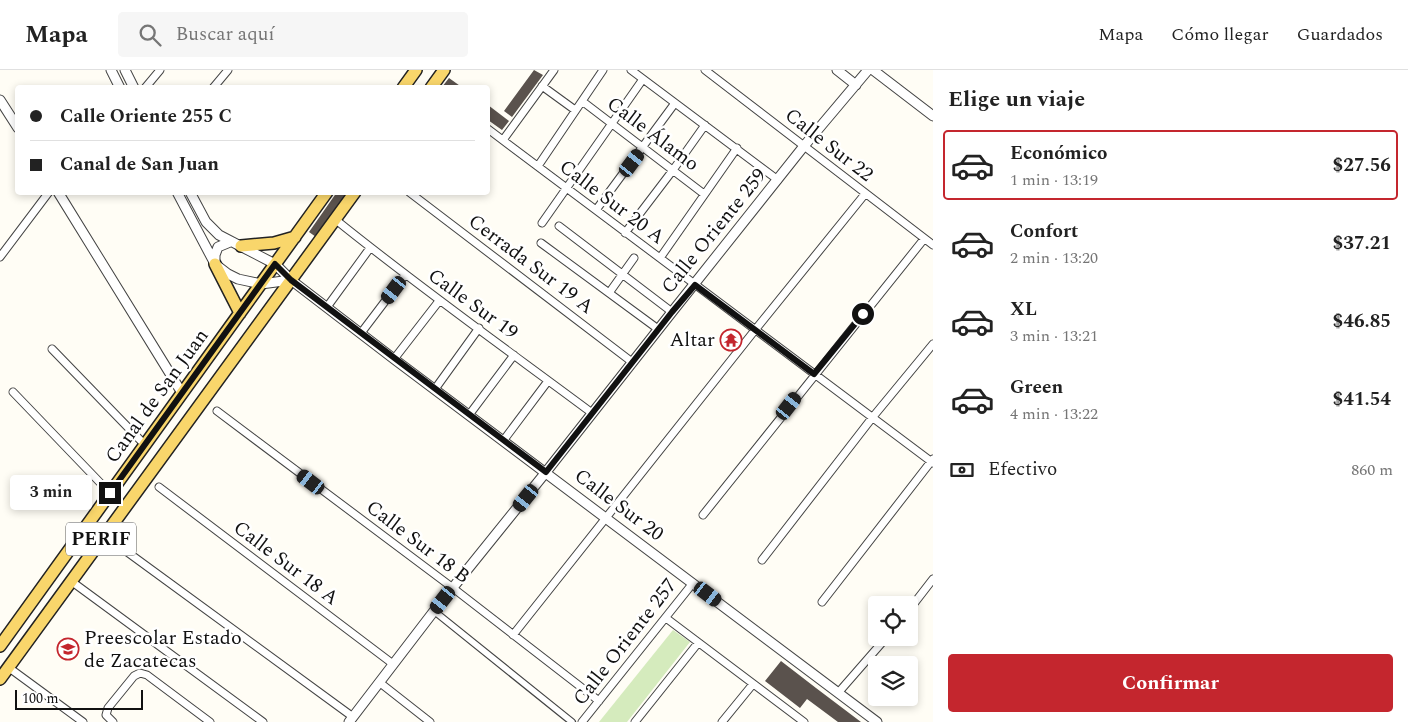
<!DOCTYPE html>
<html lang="es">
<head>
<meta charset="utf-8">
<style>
	body { margin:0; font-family:Spectral,serif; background:#f6f6f6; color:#222; height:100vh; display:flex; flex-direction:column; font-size:19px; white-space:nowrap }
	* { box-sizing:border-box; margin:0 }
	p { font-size:16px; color:#767676 }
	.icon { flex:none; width:28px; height:28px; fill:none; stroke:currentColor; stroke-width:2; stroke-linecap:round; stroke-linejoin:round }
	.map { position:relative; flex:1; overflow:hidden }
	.side { display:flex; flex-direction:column; background:#fff; width:475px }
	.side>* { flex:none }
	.banner { position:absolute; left:15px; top:15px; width:475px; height:110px; border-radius:5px; box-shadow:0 2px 8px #0003; display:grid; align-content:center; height:110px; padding:0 15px; background:#fff }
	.tools { position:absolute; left:868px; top:526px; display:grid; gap:10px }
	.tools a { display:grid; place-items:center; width:50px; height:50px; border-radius:5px; background:#fff; box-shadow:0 2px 8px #0003; font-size:25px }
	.scale { position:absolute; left:15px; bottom:12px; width:128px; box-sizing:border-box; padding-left:5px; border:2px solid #111; border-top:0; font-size:14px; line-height:18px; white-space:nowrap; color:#111; -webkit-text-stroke:4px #fff; paint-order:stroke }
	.end { position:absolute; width:22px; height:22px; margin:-11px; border:6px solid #111; background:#fff; box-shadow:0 0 0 2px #fff }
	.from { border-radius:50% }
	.bubble { position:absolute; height:35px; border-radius:5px; background:#fff; box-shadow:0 2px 8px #0003; font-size:16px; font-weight:700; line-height:35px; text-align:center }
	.car { position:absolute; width:15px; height:30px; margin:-15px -8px; border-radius:6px; box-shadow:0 0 4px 1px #0007; background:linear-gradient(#222 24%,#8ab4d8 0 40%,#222 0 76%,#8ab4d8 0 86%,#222 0) }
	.banner b { display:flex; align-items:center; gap:18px; height:48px; font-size:19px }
	.banner b+b { border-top:1px solid #e0e0e0 }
	.banner i { width:12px; height:12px; background:#222 }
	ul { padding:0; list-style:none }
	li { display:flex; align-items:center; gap:15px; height:70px; margin:0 10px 8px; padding:0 5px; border:2px solid transparent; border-radius:5px }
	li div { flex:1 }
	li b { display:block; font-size:19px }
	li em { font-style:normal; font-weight:700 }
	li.on { border-color:#c4262e }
	li>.icon { width:45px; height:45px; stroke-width:1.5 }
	h2 { padding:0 15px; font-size:22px; line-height:60px }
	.pay { display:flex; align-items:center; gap:12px; height:55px; padding:0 15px; font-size:19px }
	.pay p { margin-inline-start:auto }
	.primary-button { display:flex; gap:10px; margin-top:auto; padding:10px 15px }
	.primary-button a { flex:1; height:58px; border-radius:5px; background:#c4262e; color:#fff; font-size:20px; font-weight:700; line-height:58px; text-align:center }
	header { display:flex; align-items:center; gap:30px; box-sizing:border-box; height:70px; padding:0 25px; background:#fff; border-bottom:1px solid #e0e0e0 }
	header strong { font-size:24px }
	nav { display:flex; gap:28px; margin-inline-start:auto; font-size:18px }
	.search { width:350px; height:45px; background:#f6f6f6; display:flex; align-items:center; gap:12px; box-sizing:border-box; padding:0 18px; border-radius:5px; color:#767676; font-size:19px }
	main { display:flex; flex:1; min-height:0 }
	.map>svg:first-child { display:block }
</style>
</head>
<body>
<header>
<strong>Mapa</strong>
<div class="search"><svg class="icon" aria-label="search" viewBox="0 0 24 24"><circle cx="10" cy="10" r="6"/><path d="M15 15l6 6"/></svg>Buscar aquí</div>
<nav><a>Mapa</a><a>Cómo llegar</a><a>Guardados</a></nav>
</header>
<main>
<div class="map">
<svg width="933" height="652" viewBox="0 0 933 652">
	<rect width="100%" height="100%" fill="#fffdf5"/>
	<path fill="#d5ebbd" d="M673 560 690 572 627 652H599Z"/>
	<path fill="#5a524d" d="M534 0 543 5 512 47 504 41Z
		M449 8 463 18 442 17Z
		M488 35 509 51 502 60 488 50Z
		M337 122H348L316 167 309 162Z
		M781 591 816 618 861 652H838L807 629 800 638 765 611Z"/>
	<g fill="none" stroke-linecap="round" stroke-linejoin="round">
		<g stroke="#444" stroke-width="8">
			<path id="pedestrian" d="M434 541 572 652"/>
		</g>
		<g stroke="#444" stroke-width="9">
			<path id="minor" d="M631 0 778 110
				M705 0 933 175
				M542 16 575 40
				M145 18 160 0
				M213 18 228 0
				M582 31 704 124
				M488 59 933 393
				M503 70 554 0
				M538 96 603 0
				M409 122 632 292
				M596 140 675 33
				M336 150C419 217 506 279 592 343
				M542 153 643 9
				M559 156 672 242
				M625 163 673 100 705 55
				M541 173 658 259
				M0 187 49 122
				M660 188 737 78
				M609 223 634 188
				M327 237 370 178
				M361 263 405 205
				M52 279 145 375
				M394 289 439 231
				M435 319 479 258
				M13 322 110 423
				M217 341 453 518 599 631
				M469 345 514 285
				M503 371 548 311
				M159 417 393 594
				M703 445 924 169
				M104 465 353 647
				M762 490 872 348 933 274
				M71 511 263 652
				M822 532 933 389
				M909 540 933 509
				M666 548 804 652
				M513 565 755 260 865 124
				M8 597 83 652
				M379 612 430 652
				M838 623 886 568
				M113 652 106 645 108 638 134 606 140 603 147 605 210 652
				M582 652 693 513
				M635 652 698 573
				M722 652 753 614"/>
		</g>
		<g stroke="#444" stroke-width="11">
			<path id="tertiary" d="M111 0 120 18
				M125 0 134 18
				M837 0 856 15
				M873 0 933 46
				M0 30 18 58
				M58 122 182 323
				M177 122 215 194 228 204 238 209 261 214 291 210
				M190 122 206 152 219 165 275 194 291 210 394 289 877 652
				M215 194V185L218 177 230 172
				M349 652 434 541 546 402 672 242 804 76 868 0"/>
		</g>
		<g stroke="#222" stroke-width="14">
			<path id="primary" d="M403 18 416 0
				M431 18 444 0
				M241 176 274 173 295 167
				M215 194 240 243
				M0 576 327 122
				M0 609 355 122"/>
		</g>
		<use href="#pedestrian" stroke="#fff" stroke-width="5.5"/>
		<use href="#minor" stroke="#fff" stroke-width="7"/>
		<use href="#tertiary" stroke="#fff" stroke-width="9"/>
		<use href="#primary" stroke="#f9d66b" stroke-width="11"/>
	</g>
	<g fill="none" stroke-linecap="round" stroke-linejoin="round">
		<path stroke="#111" stroke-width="6" d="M110 423 275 194 291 210 546 402 672 242 695 215 814 304 863 244"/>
	</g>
	<defs>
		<g id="temple-ring" transform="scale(1.125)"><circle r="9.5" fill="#fff" stroke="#c4262e" stroke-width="1.5"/><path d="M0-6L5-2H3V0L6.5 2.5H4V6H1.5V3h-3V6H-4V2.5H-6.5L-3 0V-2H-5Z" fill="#c4262e"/></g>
		<g id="school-ring" transform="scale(1.125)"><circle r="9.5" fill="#fff" stroke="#c4262e" stroke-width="1.5"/><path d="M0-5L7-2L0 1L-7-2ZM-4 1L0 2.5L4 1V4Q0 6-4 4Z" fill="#c4262e"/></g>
	</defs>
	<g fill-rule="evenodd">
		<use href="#temple-ring" x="731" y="270"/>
		<use href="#school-ring" x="68" y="579"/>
	</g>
	<g text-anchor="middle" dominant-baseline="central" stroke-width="5" stroke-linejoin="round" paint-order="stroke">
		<rect fill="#fff" stroke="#585858" stroke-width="1" x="66" y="452.5" width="70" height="33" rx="4"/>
		<g font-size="19" font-weight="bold" fill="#111">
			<text x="101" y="469">PERIF</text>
		</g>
		<g font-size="20" fill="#111" stroke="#fff">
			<text transform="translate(653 64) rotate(37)">Calle Álamo</text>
			<text transform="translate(829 75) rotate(38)">Calle Sur 22</text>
			<text transform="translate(612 132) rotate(37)">Calle Sur 20 A</text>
			<text transform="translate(714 161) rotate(-51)">Calle Oriente 259</text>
			<text transform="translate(531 194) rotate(37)">Cerrada Sur 19 A</text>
			<text transform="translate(473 234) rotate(36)">Calle Sur 19</text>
			<text transform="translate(157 326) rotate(-54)">Canal de San Juan</text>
			<text transform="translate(619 435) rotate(37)">Calle Sur 20</text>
			<text transform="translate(418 472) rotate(37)">Calle Sur 18 B</text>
			<text transform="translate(286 493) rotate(37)">Calle Sur 18 A</text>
			<text transform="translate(625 572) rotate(-52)">Calle Oriente 257</text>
		</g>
		<g font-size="20" fill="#111" stroke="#fff" text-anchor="end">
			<text x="715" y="270">Altar</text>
			<text x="84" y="568" text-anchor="start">Preescolar Estado<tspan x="84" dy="23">de Zacatecas</tspan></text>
		</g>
	</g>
</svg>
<div class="tools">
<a><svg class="icon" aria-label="locate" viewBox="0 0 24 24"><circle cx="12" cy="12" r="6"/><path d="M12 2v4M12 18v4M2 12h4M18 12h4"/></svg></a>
<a><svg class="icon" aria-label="layers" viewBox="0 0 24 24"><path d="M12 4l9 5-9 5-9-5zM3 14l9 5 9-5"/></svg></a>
</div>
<div class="scale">100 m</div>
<i class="end from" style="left:863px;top:244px"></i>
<i class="end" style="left:110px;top:423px"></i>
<div class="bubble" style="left:10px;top:405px;width:82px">3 min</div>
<i class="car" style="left:632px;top:93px;rotate:37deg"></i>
<i class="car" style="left:394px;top:220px;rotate:217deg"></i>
<i class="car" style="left:789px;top:336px;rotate:38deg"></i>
<i class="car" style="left:311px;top:412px;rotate:307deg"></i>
<i class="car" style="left:526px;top:428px;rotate:219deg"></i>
<i class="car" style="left:708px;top:524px;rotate:127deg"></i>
<i class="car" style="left:443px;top:530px;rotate:218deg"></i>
<div class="banner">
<b><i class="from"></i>Calle Oriente 255 C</b>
<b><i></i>Canal de San Juan</b>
</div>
</div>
<section class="side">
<h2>Elige un viaje</h2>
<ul>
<li class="on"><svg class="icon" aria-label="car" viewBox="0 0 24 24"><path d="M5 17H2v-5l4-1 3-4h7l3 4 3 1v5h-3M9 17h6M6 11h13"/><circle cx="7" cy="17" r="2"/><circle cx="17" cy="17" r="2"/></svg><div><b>Económico</b><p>1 min · 13:19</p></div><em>$27.56</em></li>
<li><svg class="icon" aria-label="car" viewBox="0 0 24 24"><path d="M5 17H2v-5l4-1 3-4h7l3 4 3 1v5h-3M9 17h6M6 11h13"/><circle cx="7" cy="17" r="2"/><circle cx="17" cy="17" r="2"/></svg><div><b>Confort</b><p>2 min · 13:20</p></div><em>$37.21</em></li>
<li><svg class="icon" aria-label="car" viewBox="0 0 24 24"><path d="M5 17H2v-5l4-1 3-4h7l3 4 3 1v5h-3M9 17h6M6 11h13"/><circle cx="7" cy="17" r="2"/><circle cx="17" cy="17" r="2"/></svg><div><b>XL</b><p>3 min · 13:21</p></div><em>$46.85</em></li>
<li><svg class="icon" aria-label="car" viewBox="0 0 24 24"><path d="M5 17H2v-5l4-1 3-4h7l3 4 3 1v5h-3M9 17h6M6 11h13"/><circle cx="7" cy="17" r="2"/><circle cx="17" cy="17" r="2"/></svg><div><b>Green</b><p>4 min · 13:22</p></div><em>$41.54</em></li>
</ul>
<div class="pay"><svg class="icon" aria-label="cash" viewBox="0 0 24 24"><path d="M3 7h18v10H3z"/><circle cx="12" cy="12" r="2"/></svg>Efectivo<p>860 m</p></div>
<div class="primary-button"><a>Confirmar</a></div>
</section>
</main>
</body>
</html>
